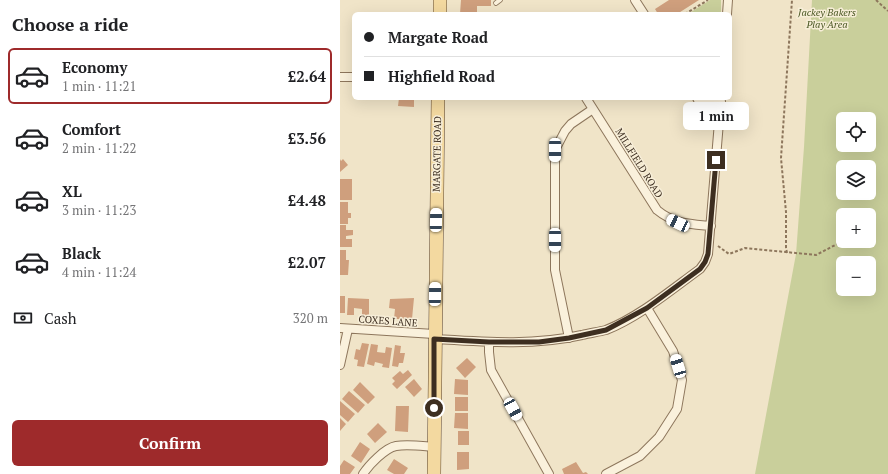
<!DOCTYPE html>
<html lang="en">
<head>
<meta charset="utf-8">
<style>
	body { margin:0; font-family:"PT Serif",serif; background:#f2f2f2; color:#202124; height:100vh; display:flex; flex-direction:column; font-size:15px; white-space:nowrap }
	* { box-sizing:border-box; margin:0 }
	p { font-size:13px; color:#757577 }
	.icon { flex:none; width:22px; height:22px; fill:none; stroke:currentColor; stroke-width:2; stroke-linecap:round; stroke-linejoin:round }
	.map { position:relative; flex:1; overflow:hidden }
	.sheet { display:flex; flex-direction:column; background:#fff; width:340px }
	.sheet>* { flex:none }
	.hud { position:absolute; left:12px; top:12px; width:380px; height:88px; border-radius:6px; box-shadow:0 4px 16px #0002; display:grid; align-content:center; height:88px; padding:0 12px; background:#fff }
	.tools { position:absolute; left:496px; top:112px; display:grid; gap:8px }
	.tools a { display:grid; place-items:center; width:40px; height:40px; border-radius:6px; background:#fff; box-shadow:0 4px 16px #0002; font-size:20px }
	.end { position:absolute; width:18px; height:18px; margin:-9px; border:5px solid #3d2e20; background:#fff; box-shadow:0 0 0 2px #fff }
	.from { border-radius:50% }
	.bubble { position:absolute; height:28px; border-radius:6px; background:#fff; box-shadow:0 4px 16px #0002; font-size:13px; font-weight:600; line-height:28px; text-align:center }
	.car { position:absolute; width:12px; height:24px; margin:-12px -6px; border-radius:5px; box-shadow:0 0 3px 1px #0007; background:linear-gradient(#fff 24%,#345 0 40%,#fff 0 76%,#345 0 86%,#fff 0) }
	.hud b { display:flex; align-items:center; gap:14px; height:38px; font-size:15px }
	.hud b+b { border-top:1px solid #e0e0e0 }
	.hud i { width:10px; height:10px; background:#202124 }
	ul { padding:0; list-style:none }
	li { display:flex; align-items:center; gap:12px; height:56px; margin:0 8px 6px; padding:0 4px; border:2px solid transparent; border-radius:6px }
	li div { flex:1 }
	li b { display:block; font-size:15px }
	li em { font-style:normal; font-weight:600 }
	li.current { border-color:#9e2a2b }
	li>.icon { width:36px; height:36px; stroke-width:1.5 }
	h2 { padding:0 12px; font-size:18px; line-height:48px }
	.pay { display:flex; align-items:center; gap:10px; height:44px; padding:0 12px; font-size:15px }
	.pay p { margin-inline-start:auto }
	.action { display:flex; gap:8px; margin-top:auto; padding:8px 12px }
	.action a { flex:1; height:46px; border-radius:6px; background:#9e2a2b; color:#fff; font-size:16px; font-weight:600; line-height:46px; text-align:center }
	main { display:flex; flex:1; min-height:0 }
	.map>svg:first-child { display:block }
</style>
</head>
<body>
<main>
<section class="sheet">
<h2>Choose a ride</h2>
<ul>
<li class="current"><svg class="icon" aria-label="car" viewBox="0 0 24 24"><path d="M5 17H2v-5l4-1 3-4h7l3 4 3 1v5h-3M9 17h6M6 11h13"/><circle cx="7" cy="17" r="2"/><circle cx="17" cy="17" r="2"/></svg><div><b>Economy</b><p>1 min · 11:21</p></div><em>£2.64</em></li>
<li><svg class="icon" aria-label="car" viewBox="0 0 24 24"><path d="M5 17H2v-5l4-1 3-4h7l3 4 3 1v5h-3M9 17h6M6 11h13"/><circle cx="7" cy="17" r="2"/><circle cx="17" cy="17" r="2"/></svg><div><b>Comfort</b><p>2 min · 11:22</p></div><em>£3.56</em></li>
<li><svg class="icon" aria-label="car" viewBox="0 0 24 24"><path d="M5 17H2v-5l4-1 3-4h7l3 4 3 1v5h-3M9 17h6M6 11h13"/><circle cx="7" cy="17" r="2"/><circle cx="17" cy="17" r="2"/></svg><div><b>XL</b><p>3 min · 11:23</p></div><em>£4.48</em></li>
<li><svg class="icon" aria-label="car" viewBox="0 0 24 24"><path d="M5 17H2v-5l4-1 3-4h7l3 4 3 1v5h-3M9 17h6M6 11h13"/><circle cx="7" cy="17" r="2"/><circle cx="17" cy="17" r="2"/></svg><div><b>Black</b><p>4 min · 11:24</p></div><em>£2.07</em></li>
</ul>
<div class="pay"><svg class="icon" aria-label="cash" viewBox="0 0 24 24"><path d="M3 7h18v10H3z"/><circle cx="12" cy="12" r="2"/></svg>Cash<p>320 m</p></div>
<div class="action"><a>Confirm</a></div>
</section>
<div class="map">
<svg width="548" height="474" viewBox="0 0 548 474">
	<rect width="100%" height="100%" fill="#f0e4c8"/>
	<path fill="#c9cf9b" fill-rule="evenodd" d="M370 0H381V14H348Z
		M472 0H548V474H415L456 254 464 147ZM503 119H529V145H503ZM503 167H529V193H503ZM503 215H529V241H503ZM503 263H529V289H503Z"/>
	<path fill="#cf9f7d" d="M121 0H151V6H137V14H120Z
		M329 0H359L337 14H318L315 9Z
		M59 98H74V107L58 106Z
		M0 159 1 161 3 159 8 165 0 172Z
		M0 179H12V200H0Z
		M0 202H8V213H11V218H8V224H0Z
		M0 225H6V230H13V235L6 236V239H12V247H0Z
		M0 250H6V260H9L8 275H0Z
		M0 296H5V313H0Z
		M8 298 29 299V316H22V309L14 308V315H7Z
		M74 298 72 319H54L55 309 49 308 50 299Z
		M22 343 29 344 24 367 17 366 18 360 14 359 16 349 20 350Z
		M31 344 38 345 37 352 45 353 46 347 52 348 49 368 42 367 43 364 35 362 34 366 27 364Z
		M55 345 61 346 60 353H65L63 363H59L58 367 52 366Z
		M127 358 136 367 125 378 116 368Z
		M68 370 72 375 57 389 52 384 55 381 52 378 60 371 63 374Z
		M74 379 82 389 74 397 65 387Z
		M115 379 128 380V395L114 394Z
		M20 382 35 397 28 404 13 390Z
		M9 391 25 405 18 413 2 399Z
		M115 397H128V411H115Z
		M0 401 15 414 8 422 0 415Z
		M56 406H69L68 432 55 431Z
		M115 413H128V429L114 428Z
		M0 418 6 424 0 431Z
		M38 423 47 432 35 443 27 434Z
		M118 431H129V445H118Z
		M20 442 30 449 21 463 11 456Z
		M117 452H129V469L117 470Z
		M54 459 68 468 64 474H54L47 470Z
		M4 460 15 467 10 474H0V466Z
		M236 462 243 473 246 472 248 474H224L222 469Z"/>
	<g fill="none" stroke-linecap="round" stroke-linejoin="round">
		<g stroke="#8d765c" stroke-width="5.5">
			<path id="lane" d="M156 3 160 0"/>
		</g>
		<g stroke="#8d765c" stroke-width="10">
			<path id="street" d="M295 0 304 14
				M387 14 388 0
				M0 77H14
				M246 98 317 210C334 224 350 224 371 226
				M357 98 358 100 381 102
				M0 328 94 334
				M229 338 215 270V150L225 131 231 124 253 109
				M94 339C144 342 193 346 242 335 250 333 258 332 266 330 299 317 331 290 360 269L365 262 368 254 381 98
				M149 342V352L151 370 209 474
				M0 365 8 329
				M23 474C29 465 45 448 56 446 68 444 81 446 94 447
				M266 474 300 456 319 437 337 409 342 380 333 351 307 308"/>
		</g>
		<g stroke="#5b4430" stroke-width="14">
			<path id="primary" d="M100 14V0
				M94 474 98 98"/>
		</g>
		<path stroke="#8d765c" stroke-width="2" stroke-dasharray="3 2" stroke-linecap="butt" d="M536 0 548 11
			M345 14 368 0
			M378 246 389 254 405 248 476 255 503 241
			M447 253 446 248V212L441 158 452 0"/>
		<use href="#lane" stroke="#faf1dc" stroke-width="4"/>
		<use href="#street" stroke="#faf1dc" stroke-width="8"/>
		<use href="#primary" stroke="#f3d9a0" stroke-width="13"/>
	</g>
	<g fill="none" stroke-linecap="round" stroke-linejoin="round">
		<path stroke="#3d2e20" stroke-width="5" d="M94 408V339L149 342H199L229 338 266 330 307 308 360 269 365 262 368 254 376 160"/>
	</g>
	<g text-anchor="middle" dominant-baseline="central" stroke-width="3" stroke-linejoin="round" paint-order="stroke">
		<g font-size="10" font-style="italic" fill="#4d5a26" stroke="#f7eed8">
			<text x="487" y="12">Jackey Bakers<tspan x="487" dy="12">Play Area</tspan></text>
		</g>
		<g font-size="10" fill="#3d2e20" stroke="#f7eed8">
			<text transform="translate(97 154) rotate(-89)">MARGATE ROAD</text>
			<text transform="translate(299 163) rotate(58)">MILLFIELD ROAD</text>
			<text transform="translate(48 321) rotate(4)">COXES LANE</text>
		</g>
	</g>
</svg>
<div class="tools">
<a><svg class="icon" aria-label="locate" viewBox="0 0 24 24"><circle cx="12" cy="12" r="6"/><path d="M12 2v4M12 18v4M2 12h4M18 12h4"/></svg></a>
<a><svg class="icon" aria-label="layers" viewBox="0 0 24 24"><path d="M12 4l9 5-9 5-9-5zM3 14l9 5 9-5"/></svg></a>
<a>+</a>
<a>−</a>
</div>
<i class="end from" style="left:94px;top:408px"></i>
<i class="end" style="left:376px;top:160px"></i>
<div class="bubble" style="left:343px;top:102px;width:66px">1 min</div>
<i class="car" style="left:215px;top:150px;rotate:180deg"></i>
<i class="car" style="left:96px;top:220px;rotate:1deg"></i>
<i class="car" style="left:338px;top:223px;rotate:295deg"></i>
<i class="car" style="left:215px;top:240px;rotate:180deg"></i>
<i class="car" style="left:95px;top:294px;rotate:1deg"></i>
<i class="car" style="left:338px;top:366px;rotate:343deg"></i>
<i class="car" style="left:173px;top:409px;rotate:151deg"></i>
<div class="hud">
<b><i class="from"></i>Margate Road</b>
<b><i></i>Highfield Road</b>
</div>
</div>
</main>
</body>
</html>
